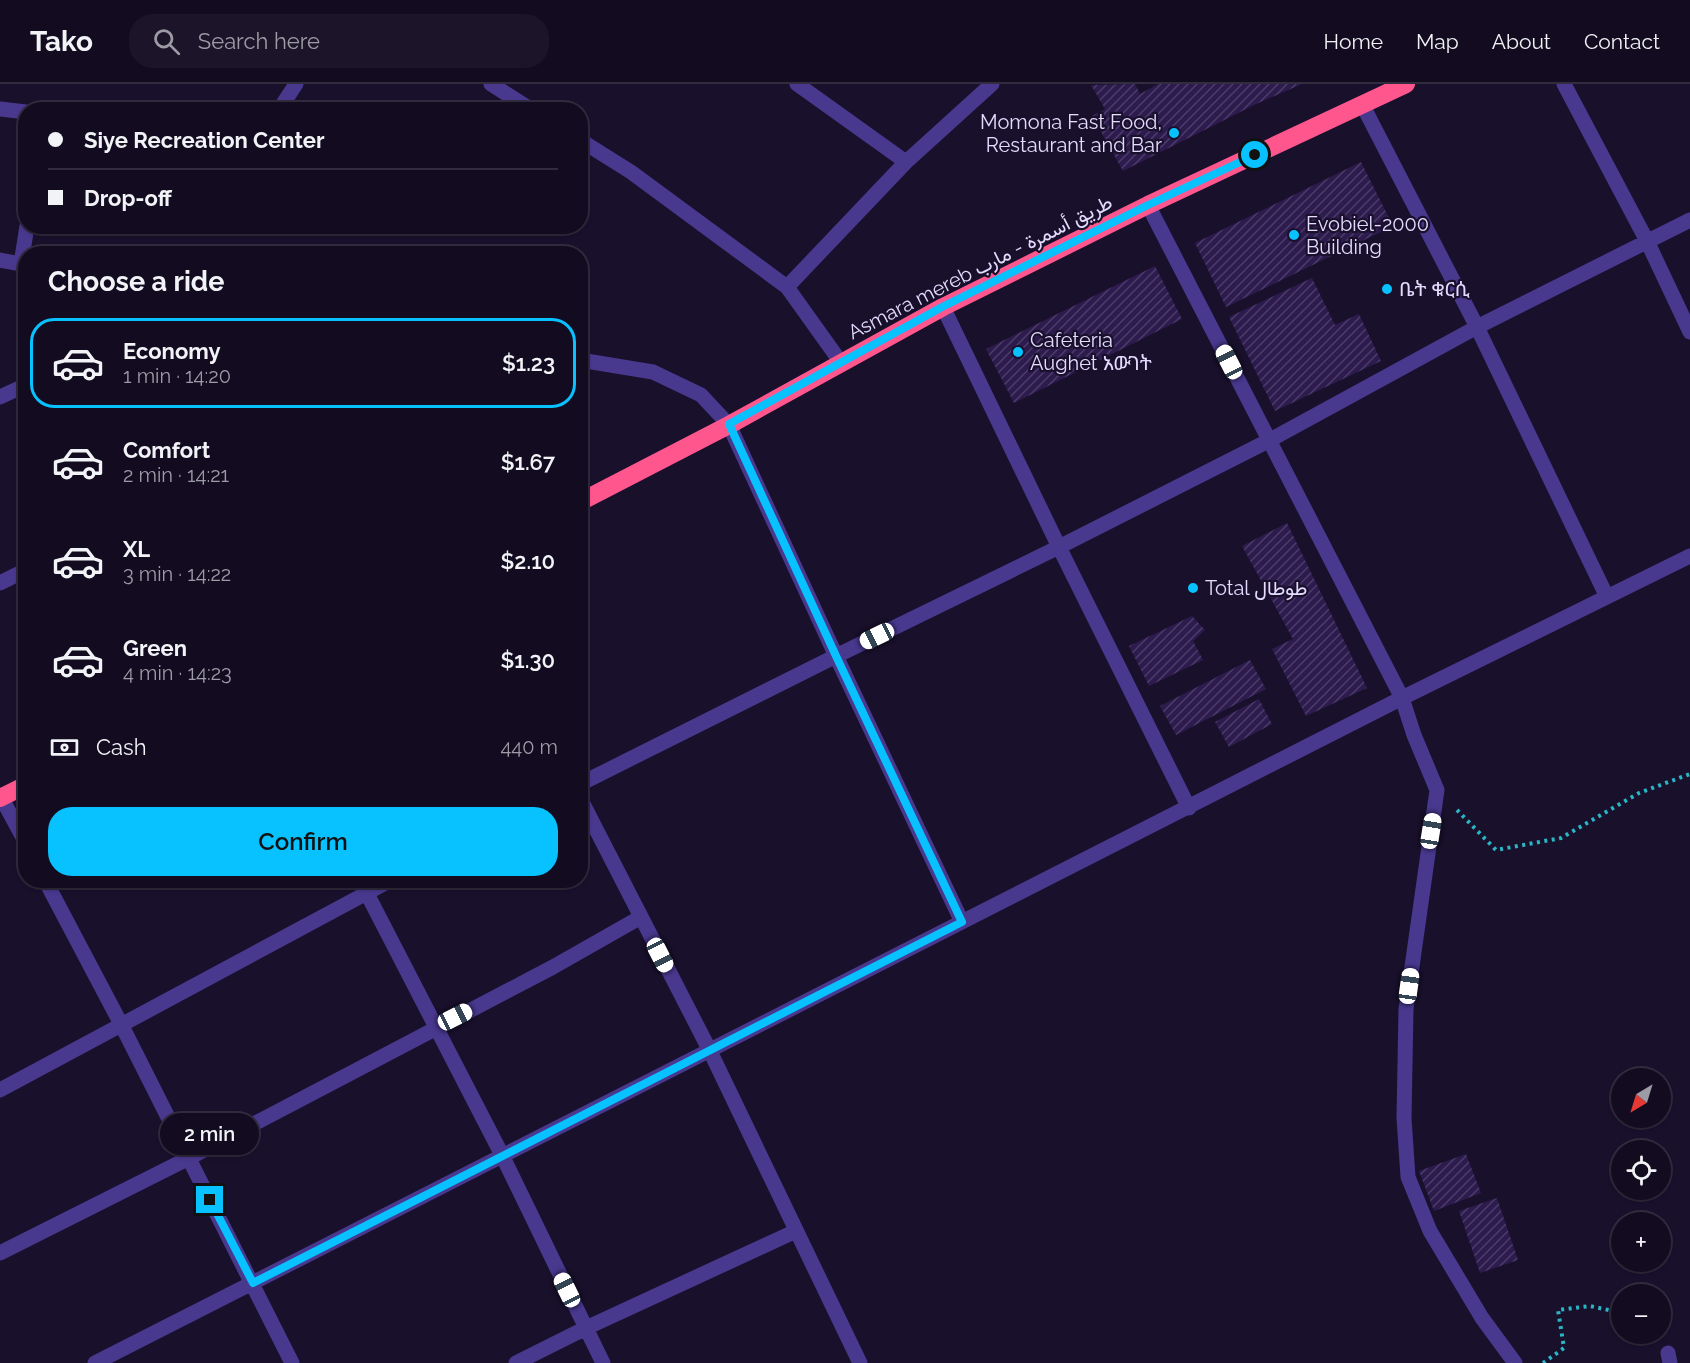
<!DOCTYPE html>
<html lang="en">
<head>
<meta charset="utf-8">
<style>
	body { margin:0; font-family:Raleway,Vazirmatn,"Noto Sans Ethiopic",sans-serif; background:#1c152a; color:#f1f3f6; height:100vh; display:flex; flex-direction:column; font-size:22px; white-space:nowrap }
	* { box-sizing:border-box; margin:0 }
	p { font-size:20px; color:#9d9ba5 }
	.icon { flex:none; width:33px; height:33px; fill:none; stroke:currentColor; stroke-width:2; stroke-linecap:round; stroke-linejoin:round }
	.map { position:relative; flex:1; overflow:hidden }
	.panel { position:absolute; left:18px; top:162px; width:570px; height:642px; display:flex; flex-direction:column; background:#130c21; border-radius:24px; box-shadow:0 2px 4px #0004,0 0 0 2px #322c3f }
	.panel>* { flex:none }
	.hud { position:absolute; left:18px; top:18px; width:570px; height:132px; border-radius:24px; box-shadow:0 2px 4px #0004,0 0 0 2px #322c3f; display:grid; align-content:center; height:132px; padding:0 30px; background:#130c21 }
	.needle { width:39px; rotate:218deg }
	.controls { position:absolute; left:1611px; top:984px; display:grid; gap:12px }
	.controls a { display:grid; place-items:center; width:60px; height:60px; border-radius:50%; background:#130c21; box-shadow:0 2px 4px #0004,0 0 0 2px #322c3f; font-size:30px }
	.end { position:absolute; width:27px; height:27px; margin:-14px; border:8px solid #07c2ff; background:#111; box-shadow:0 0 0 3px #111 }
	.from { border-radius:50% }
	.bubble { position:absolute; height:42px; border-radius:21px; background:#130c21; box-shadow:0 2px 4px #0004,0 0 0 2px #322c3f; font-size:20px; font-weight:600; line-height:42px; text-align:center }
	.car { position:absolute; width:18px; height:36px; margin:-18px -9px; border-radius:8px; box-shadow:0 0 4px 2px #0007; background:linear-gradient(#fff 24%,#345 0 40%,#fff 0 76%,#345 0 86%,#fff 0) }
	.hud b { display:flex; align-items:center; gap:21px; height:57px; font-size:22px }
	.hud b+b { border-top:2px solid #322c3f }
	.hud i { width:15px; height:15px; background:#f1f3f6 }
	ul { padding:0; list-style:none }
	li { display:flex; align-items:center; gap:18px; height:90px; margin:0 12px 9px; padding:0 18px; border:3px solid transparent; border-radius:24px }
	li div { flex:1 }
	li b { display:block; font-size:22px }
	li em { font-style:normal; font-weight:600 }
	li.active { border-color:#07c2ff }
	li>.icon { width:54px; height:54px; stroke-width:1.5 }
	h2 { padding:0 30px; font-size:27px; line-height:72px }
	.pay { display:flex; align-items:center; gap:15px; height:66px; padding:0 30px; font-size:22px }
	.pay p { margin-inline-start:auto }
	.action { display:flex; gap:12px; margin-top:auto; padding:12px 30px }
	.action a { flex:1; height:69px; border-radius:24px; background:#07c2ff; color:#111; font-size:24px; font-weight:600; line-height:69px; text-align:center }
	header { display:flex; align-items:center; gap:36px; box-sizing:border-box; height:84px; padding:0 30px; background:#130c21; border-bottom:2px solid #322c3f }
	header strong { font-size:28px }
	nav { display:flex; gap:33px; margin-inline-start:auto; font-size:21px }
	.search { width:420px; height:54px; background:#1c152a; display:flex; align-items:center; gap:15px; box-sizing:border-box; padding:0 21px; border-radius:24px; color:#9d9ba5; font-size:22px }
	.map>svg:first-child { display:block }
</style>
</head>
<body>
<header>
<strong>Tako</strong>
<div class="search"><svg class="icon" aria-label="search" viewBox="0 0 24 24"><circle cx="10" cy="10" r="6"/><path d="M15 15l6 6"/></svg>Search here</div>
<nav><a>Home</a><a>Map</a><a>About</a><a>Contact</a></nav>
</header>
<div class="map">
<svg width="1690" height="1279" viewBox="0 0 1690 1279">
	<defs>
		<pattern id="building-hatch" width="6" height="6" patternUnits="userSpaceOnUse" patternTransform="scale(1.5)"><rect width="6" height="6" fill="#2d1b4e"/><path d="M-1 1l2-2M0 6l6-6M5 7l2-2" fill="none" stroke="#4b3c69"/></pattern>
	</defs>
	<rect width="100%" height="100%" fill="#19102c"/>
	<path fill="url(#building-hatch)" d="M1135 0 1140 10 1158 0H1302L1256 20 1123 87 1092 32 1105 25 1091 1Z
		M1361 78 1393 142 1226 223 1195 159Z
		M1155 182 1182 235 1014 319 986 265Z
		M1312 194 1335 241 1359 230 1381 277 1275 327 1229 233Z
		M1287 439 1367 604 1306 632 1272 565 1293 555 1242 462Z
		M1192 532 1205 546 1193 557 1203 576 1149 602 1129 562Z
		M1250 576 1266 605 1176 651 1160 622Z
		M1259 615 1272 640 1229 663 1215 638Z
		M1466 1070 1481 1109 1434 1127 1419 1087Z
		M1497 1114 1518 1176 1480 1189 1459 1127Z"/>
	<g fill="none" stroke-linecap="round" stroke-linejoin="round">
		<path stroke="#29b7c5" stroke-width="4" stroke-dasharray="3 4.5" stroke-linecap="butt" d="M1457 726 1496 766 1561 754 1639 709 1690 690
			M1543 1279 1564 1264 1558 1226 1590 1222 1622 1229"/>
		<path stroke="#48388e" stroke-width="15" d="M491 0 532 26
			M797 0 906 78
			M1564 0 1647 157 1690 248
			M1362 20 1477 243 1607 513
			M0 25 26 28
			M279 26 296 0
			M580 56 631 88 787 203 842 280
			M1148 121 1402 614 1414 651 1437 706 1406 925 1404 1034 1408 1093 1430 1147 1482 1234 1515 1279
			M0 176 26 181
			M21 180 27 142
			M787 203 906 78 992 0
			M943 223 1059 463 1189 724
			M580 276 653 288 701 311 729 341 836 572 962 838
			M0 313 26 301
			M0 499 26 486
			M580 700 836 572 1059 463 1270 356 1477 243 1690 136
			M0 711 26 759
			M580 714 709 965 860 1279
			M45 796 122 942 292 1279
			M360 796 502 1071 603 1279
			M0 1006 391 796
			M0 1169 189 1074 553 883 641 833
			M1668 1269 1670 1279
			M95 1279 1402 614 1690 472
			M516 1279 586 1244 796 1147"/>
		<path stroke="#ff568e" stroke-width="18" d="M580 418 729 341 943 223 1148 121 1406 0
			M0 714 26 701"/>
	</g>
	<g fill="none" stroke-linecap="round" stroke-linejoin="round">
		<path stroke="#07c2ff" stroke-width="8" d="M210 1116 253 1199 962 838 836 572 729 340 942 223 1148 121 1255 71"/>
	</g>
	<g fill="#07c2ff" stroke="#19102c" stroke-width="2">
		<circle cx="1174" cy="49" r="6"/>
		<circle cx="1294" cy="151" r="6"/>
		<circle cx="1387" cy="205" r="6"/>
		<circle cx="1018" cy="268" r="6"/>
		<circle cx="1193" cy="504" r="6"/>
	</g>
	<g text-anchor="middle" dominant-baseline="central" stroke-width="4.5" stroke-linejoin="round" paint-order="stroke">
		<g font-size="20" fill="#e4dbff" stroke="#19102c" text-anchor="start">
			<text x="1162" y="38" text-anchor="end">Momona Fast Food,<tspan x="1162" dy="23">Restaurant and Bar</tspan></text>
			<text x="1306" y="140">Evobiel-2000<tspan x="1306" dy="23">Building</tspan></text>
			<text x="1399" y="205">ቤት ቁርሲ</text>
			<text x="1030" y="256">Cafeteria<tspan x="1030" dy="23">Aughet አውገት</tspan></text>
			<text x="1205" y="504">Total طوطال</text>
		</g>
		<g font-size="20" fill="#e4dbff" stroke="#19102c">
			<text transform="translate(980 183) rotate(-27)">Asmara mereb طريق أسمرة - مارب</text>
		</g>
	</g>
</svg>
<div class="controls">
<a><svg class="needle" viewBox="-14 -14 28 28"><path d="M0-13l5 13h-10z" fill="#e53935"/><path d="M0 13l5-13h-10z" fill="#9d9ba5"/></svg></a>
<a><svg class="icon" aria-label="locate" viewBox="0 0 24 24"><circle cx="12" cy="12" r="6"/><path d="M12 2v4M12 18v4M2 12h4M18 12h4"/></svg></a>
<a>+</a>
<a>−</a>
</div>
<i class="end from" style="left:1255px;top:71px"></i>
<i class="end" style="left:210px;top:1116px"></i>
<div class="bubble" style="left:160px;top:1029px;width:99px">2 min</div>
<i class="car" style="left:1229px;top:278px;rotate:333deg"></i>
<i class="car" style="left:877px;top:552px;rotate:244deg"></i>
<i class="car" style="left:1431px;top:747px;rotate:9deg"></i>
<i class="car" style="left:660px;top:871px;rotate:153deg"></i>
<i class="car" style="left:1409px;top:902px;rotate:8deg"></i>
<i class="car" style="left:455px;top:933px;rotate:63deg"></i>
<i class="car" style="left:567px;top:1206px;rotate:334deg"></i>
<div class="hud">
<b><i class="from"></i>Siye Recreation Center</b>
<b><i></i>Drop-off</b>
</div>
<section class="panel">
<h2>Choose a ride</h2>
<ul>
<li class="active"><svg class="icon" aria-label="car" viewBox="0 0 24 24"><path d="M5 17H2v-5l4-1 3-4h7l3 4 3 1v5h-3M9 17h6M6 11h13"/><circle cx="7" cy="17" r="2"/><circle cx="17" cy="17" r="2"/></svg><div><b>Economy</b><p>1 min · 14:20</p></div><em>$1.23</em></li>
<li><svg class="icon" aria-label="car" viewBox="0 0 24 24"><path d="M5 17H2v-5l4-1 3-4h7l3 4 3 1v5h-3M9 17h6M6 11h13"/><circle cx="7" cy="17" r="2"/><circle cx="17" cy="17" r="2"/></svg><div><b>Comfort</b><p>2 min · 14:21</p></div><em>$1.67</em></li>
<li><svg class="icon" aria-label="car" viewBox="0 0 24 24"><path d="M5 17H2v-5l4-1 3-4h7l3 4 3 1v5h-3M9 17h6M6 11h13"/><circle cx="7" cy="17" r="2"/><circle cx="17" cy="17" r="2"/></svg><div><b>XL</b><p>3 min · 14:22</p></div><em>$2.10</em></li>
<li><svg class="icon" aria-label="car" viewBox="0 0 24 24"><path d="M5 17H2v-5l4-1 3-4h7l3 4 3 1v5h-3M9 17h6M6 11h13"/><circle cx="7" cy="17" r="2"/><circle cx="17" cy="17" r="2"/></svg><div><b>Green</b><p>4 min · 14:23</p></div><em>$1.30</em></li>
</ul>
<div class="pay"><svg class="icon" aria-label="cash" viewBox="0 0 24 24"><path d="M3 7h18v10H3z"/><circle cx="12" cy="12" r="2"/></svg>Cash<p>440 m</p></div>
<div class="action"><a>Confirm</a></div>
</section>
</div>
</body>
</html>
